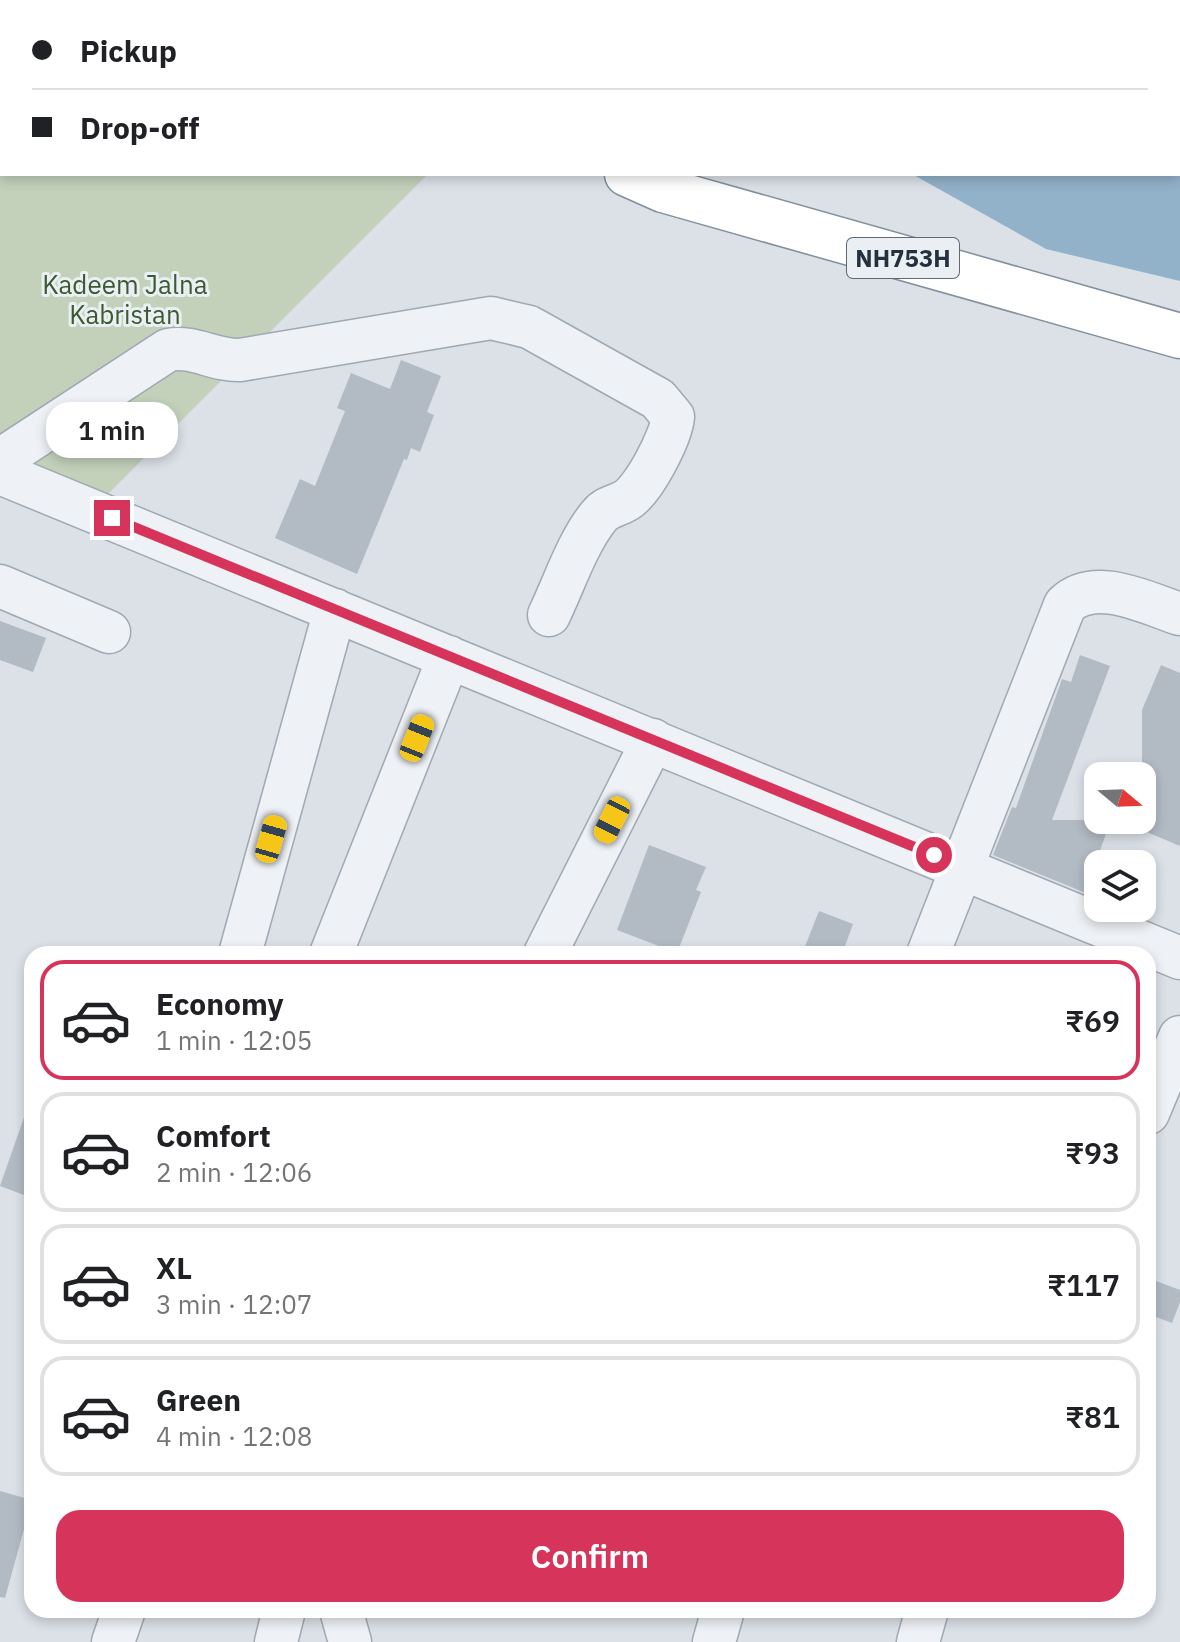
<!DOCTYPE html>
<html lang="en">
<head>
<meta charset="utf-8">
<style>
	body { margin:0; font-family:"IBM Plex Sans",sans-serif; background:#f2f2f2; color:#202124; height:100vh; display:flex; flex-direction:column; font-size:30px; white-space:nowrap }
	* { box-sizing:border-box; margin:0 }
	p { font-size:26px; color:#757577 }
	.icon { flex:none; width:44px; height:44px; fill:none; stroke:currentColor; stroke-width:2; stroke-linecap:round; stroke-linejoin:round }
	.map { position:relative; flex:1; overflow:hidden }
	.drawer { position:absolute; left:24px; top:946px; width:1132px; height:672px; display:flex; flex-direction:column; background:#fff; border-radius:24px; box-shadow:0 4px 12px #0003 }
	.drawer>* { flex:none }
	.guide { position:absolute; left:0px; top:0px; width:1180px; height:176px; box-shadow:0 4px 12px #0003; display:grid; align-content:center; height:176px; padding:0 32px; background:#fff }
	.needle { width:52px; rotate:109deg }
	.buttons { position:absolute; left:1084px; top:762px; display:grid; gap:16px }
	.buttons a { display:grid; place-items:center; width:72px; height:72px; border-radius:16px; background:#fff; box-shadow:0 4px 12px #0003; font-size:40px }
	.end { position:absolute; width:36px; height:36px; margin:-18px; border:10px solid #d7345c; background:#fff; box-shadow:0 0 0 4px #fff }
	.from { border-radius:50% }
	.bubble { position:absolute; height:56px; border-radius:24px; background:#fff; box-shadow:0 4px 12px #0003; font-size:26px; font-weight:600; line-height:56px; text-align:center }
	.car { position:absolute; width:24px; height:48px; margin:-24px -12px; border-radius:10px; box-shadow:0 0 6px 2px #0007; background:linear-gradient(#f5c518 24%,#345 0 40%,#f5c518 0 76%,#345 0 86%,#f5c518 0) }
	.guide b { display:flex; align-items:center; gap:28px; height:76px; font-size:30px }
	.guide b+b { border-top:2px solid #e0e0e0 }
	.guide i { width:20px; height:20px; background:#202124 }
	ul { padding:14px 0 0; list-style:none }
	li { display:flex; align-items:center; gap:24px; height:120px; margin:0 16px 12px; padding:0 16px; border:4px solid #e0e0e0; border-radius:24px }
	li div { flex:1 }
	li b { display:block; font-size:30px }
	li em { font-style:normal; font-weight:600 }
	li.current { border-color:#d7345c }
	li>.icon { width:72px; height:72px; stroke-width:1.5 }
	.action { display:flex; gap:16px; margin-top:auto; padding:16px 32px }
	.action a { flex:1; height:92px; border-radius:24px; background:#d7345c; color:#fff; font-size:32px; font-weight:600; line-height:92px; text-align:center }
	.map>svg:first-child { display:block }
</style>
</head>
<body>
<div class="map">
<svg width="1180" height="1642" viewBox="0 0 1180 1642">
	<rect width="100%" height="100%" fill="#dbe1e7"/>
	<path fill="#c3d1bb" d="M0 0 242 2H2V174H428L104 498 0 457Z
		M374 0H681L679 2Z"/>
	<path fill="#92b2ca" d="M659 0H1180V281L1046 249 912 174H1178V2Z"/>
	<path fill="#b2bac4" d="M401 360 441 376 427 412 434 415 420 452 411 448 407 460 404 459 357 574 275 538 300 479 315 486 345 411 337 408 351 373 390 389Z
		M0 621 46 638 33 672 0 660Z
		M1080 655 1110 666 1052 820H1111L1098 856V898L993 855 1012 807 1016 808 1062 679 1071 682Z
		M1161 665 1180 673V846L1142 830V710Z
		M649 845 706 867 696 890 701 892 677 953 617 930Z
		M819 911 853 924 842 954H802Z
		M29 1103 32 1104V1198L0 1186Z
		M1148 1278 1180 1290V1302L1172 1323 1148 1314Z
		M0 1491 32 1500 5 1598 0 1597Z"/>
	<g fill="none" stroke-linecap="round" stroke-linejoin="round">
		<g stroke="#a0a8b1" stroke-width="45">
			<path id="minor" d="M0 460 168 350C194 345 214 361 240 360L491 318 529 327 658 399 673 417C671 437 643 492 625 501 615 507 607 506 599 516 577 543 564 584 549 615
				M0 473 1180 958
				M0 586 109 632
				M240 954 335 610
				M331 954 449 657
				M545 954 653 740
				M928 954 1065 605C1095 576 1146 603 1180 614
				M1148 1113 1180 1037
				M341 1610 350 1642
				M113 1642 124 1610
				M276 1642 284 1610
				M714 1642 723 1610
				M918 1642 927 1610"/>
		</g>
		<g stroke="#818f9e" stroke-width="47">
			<path id="highway" d="M324 0 327 2
				M627 174 663 190 1180 336"/>
		</g>
		<use href="#minor" stroke="#eef1f5" stroke-width="42"/>
		<use href="#highway" stroke="#fff" stroke-width="44"/>
	</g>
	<g fill="none" stroke-linecap="round" stroke-linejoin="round">
		<path stroke="#d7345c" stroke-width="10" d="M112 518 934 855"/>
	</g>
	<g text-anchor="middle" dominant-baseline="central" stroke-width="6" stroke-linejoin="round" paint-order="stroke">
		<rect fill="#eaeff4" stroke="#5f6974" stroke-width="2" x="847" y="238" width="112" height="40" rx="6"/>
		<g font-size="24" font-weight="bold" fill="#24303d">
			<text x="903" y="258">NH753H</text>
		</g>
		<g font-size="26" fill="#3c5a30" stroke="#eaeff4">
			<text x="125" y="284">Kadeem Jalna<tspan x="125" dy="30">Kabristan</tspan></text>
		</g>
	</g>
</svg>
<div class="buttons">
<a><svg class="needle" viewBox="-14 -14 28 28"><path d="M0-13l5 13h-10z" fill="#e53935"/><path d="M0 13l5-13h-10z" fill="#757577"/></svg></a>
<a><svg class="icon" aria-label="layers" viewBox="0 0 24 24"><path d="M12 4l9 5-9 5-9-5zM3 14l9 5 9-5"/></svg></a>
</div>
<i class="end from" style="left:934px;top:855px"></i>
<i class="end" style="left:112px;top:518px"></i>
<div class="bubble" style="left:46px;top:402px;width:132px">1 min</div>
<i class="car" style="left:417px;top:738px;rotate:22deg"></i>
<i class="car" style="left:612px;top:820px;rotate:207deg"></i>
<i class="car" style="left:271px;top:839px;rotate:16deg"></i>
<div class="guide">
<b><i class="from"></i>Pickup</b>
<b><i></i>Drop-off</b>
</div>
<section class="drawer">
<ul>
<li class="current"><svg class="icon" aria-label="car" viewBox="0 0 24 24"><path d="M5 17H2v-5l4-1 3-4h7l3 4 3 1v5h-3M9 17h6M6 11h13"/><circle cx="7" cy="17" r="2"/><circle cx="17" cy="17" r="2"/></svg><div><b>Economy</b><p>1 min · 12:05</p></div><em>₹69</em></li>
<li><svg class="icon" aria-label="car" viewBox="0 0 24 24"><path d="M5 17H2v-5l4-1 3-4h7l3 4 3 1v5h-3M9 17h6M6 11h13"/><circle cx="7" cy="17" r="2"/><circle cx="17" cy="17" r="2"/></svg><div><b>Comfort</b><p>2 min · 12:06</p></div><em>₹93</em></li>
<li><svg class="icon" aria-label="car" viewBox="0 0 24 24"><path d="M5 17H2v-5l4-1 3-4h7l3 4 3 1v5h-3M9 17h6M6 11h13"/><circle cx="7" cy="17" r="2"/><circle cx="17" cy="17" r="2"/></svg><div><b>XL</b><p>3 min · 12:07</p></div><em>₹117</em></li>
<li><svg class="icon" aria-label="car" viewBox="0 0 24 24"><path d="M5 17H2v-5l4-1 3-4h7l3 4 3 1v5h-3M9 17h6M6 11h13"/><circle cx="7" cy="17" r="2"/><circle cx="17" cy="17" r="2"/></svg><div><b>Green</b><p>4 min · 12:08</p></div><em>₹81</em></li>
</ul>
<div class="action"><a>Confirm</a></div>
</section>
</div>
</body>
</html>
